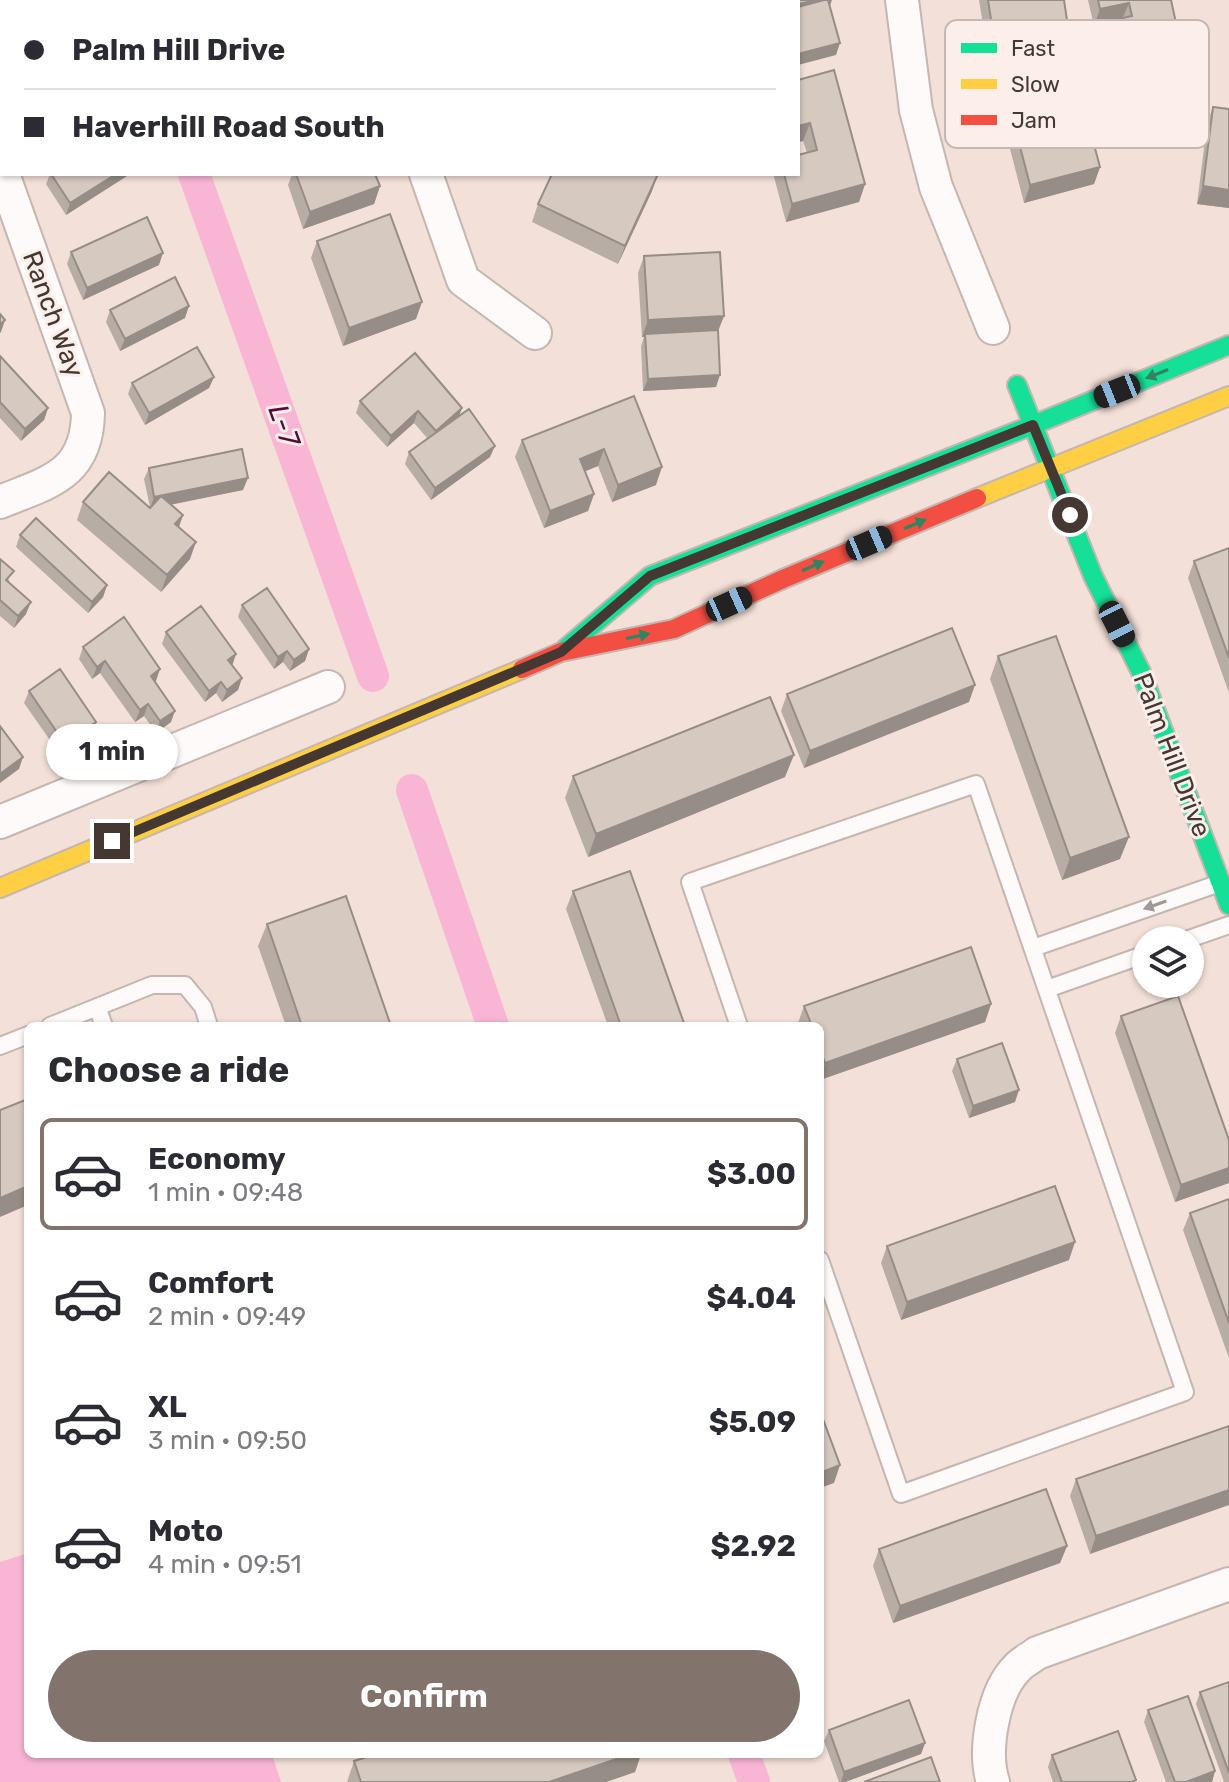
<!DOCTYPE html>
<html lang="en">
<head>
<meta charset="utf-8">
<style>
	body { margin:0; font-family:Rubik,sans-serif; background:#f2f2f3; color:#2b2b33; height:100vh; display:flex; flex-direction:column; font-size:30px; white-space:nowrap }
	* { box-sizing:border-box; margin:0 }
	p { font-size:26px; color:#7c7c81 }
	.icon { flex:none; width:44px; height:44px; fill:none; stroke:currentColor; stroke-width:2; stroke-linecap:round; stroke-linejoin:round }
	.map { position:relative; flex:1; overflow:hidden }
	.drawer { position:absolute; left:24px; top:1022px; width:800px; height:736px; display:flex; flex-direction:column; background:#fff; border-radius:12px; box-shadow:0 2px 6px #0004 }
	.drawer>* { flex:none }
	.guide { position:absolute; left:0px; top:0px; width:800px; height:176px; box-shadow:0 2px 6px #0004; display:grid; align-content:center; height:176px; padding:0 24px; background:#fff }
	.buttons { position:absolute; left:1132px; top:926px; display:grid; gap:16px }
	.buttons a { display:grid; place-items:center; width:72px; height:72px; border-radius:50%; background:#fff; box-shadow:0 2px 6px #0004; font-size:40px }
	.end { position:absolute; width:36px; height:36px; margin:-18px; border:10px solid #453832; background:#fff; box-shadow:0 0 0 4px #fff }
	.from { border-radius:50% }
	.bubble { position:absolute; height:56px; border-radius:28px; background:#fff; box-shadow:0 2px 6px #0004; font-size:26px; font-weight:700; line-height:56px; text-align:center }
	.car { position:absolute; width:24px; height:48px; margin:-24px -12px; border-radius:10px; box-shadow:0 0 6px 2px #0007; background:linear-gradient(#222 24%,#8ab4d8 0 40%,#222 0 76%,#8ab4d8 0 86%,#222 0) }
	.guide b { display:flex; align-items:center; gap:28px; height:76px; font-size:30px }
	.guide b+b { border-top:2px solid #e1e1e2 }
	.guide i { width:20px; height:20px; background:#2b2b33 }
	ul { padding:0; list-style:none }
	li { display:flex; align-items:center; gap:24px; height:112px; margin:0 16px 12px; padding:0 8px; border:4px solid transparent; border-radius:12px }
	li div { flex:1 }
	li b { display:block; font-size:30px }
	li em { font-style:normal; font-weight:700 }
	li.active { border-color:#82736c }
	li>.icon { width:72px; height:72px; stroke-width:1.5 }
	h2 { padding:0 24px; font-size:36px; line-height:96px }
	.action { display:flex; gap:16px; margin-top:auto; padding:16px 24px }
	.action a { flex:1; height:92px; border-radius:48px; background:#82736c; color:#fff; font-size:32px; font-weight:700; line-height:92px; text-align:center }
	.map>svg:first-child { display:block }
</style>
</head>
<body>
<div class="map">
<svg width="1229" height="1782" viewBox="0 0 1229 1782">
	<rect width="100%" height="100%" fill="#f3e0d8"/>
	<path fill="#f9b6d4" d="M552 0H689L690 2H553Z
		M28 1553V1754H272L281 1782H0V1562Z"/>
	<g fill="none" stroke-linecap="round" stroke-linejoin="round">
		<path stroke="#f9b6d4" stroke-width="32" d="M132 0 133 2
			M194 174 373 676
			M412 790 493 1026
			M744 1754 754 1782"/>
		<g stroke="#c5b6b0" stroke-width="20">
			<path id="lane" d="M1186 940 1229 925
				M1033 948 1220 883
				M1047 989 1146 954
				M97 1007 104 1026
				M50 1026 152 985H185L203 1007 209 1026
				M739 1026 690 882 976 784 1185 1392 901 1494 820 1260
				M0 1046 28 1035"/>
		</g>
		<g stroke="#c5b6b0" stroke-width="36">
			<path id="street" d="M365 0 366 2
				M902 0 916 110 936 187 993 328
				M426 174 463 280 535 333
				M0 502C49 482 87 475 88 413L3 174
				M0 822 328 687
				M993 1782C983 1751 993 1692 1017 1668 1022 1662 1031 1658 1037 1653L1229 1584"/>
		</g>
		<g stroke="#c5b6b0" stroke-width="22">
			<path id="fast" d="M1017 385 1093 576 1141 672 1229 905
				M566 648 650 576 1033 425 1229 345"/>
		</g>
		<g stroke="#c5b6b0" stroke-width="22">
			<path id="slow" d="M977 498 1229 396
				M0 888 522 669"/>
		</g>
		<g stroke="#c5b6b0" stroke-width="22">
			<path id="jam" d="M522 669 561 652 674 629 783 579 977 498"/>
		</g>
		<use href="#lane" stroke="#fdfaf9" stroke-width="16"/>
		<use href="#street" stroke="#fdfaf9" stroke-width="32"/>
		<use href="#fast" stroke="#16e098" stroke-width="18"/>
		<use href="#slow" stroke="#ffcf43" stroke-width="18"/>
		<use href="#jam" stroke="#f24e42" stroke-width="18"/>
	</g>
	<path fill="#b8ada5" d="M418 0H506L505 2H419Z
		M979 0H1064L1062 44 988 56Z
		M1088 0H1171L1185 64 1179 81 1107 97 1095 40 1100 25 1094 26Z
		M1000 70 1082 97 1076 114 1053 120 1056 131 1100 167 1094 184 1024 203 994 87Z
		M798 80 865 184 859 202 786 222 774 177 775 174H798L807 153 803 141 798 142Z
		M1213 107 1229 109V208L1197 204 1207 124Z
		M50 174H130L66 215 46 184Z
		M292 174H296L380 186 374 204 303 229 288 185Z
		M652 191 618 264 532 222 538 204Z
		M317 241 416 319 343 346 311 258Z
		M71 252 159 265 83 300 67 264Z
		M644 256 724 316 718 332 716 387 643 391 641 346 644 337H642L638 273Z
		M110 310 185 318 120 351 106 322Z
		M0 356 48 408 44 420 21 441 0 418Z
		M214 377 209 388 145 425 128 394 132 383Z
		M634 396 656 485 612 502 598 466 585 471 594 494 588 511 544 528 515 457 522 440Z
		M360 401 462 408 459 416 490 457 431 500 405 464 409 452 428 439 414 423 387 447 356 413Z
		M149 468 243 490 171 504 183 515 179 527 190 559 161 592 77 520 83 502 150 507 144 479Z
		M20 535 107 585 103 597 88 613 16 547Z
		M1229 548V693L1188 578 1194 561Z
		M0 559 10 583 26 614 14 628 0 616Z
		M242 605 309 649 305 661 290 671 283 662 274 669 238 617Z
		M166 632 236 654 232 665 242 678 238 690 222 702 216 693 205 702 162 644Z
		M83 647 156 681 155 682 171 722 156 733 144 716 135 722 100 673 92 679 79 659Z
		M998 656 1120 859 1062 880 990 679Z
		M29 691 96 722 92 734 61 756 24 703Z
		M787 694 969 702 804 768 781 711Z
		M573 776 785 777 588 857 565 798Z
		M573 891 685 1026H608L566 909Z
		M267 924 391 1026H286L258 946Z
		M991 1004 985 1022 820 1080V1026H799L798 1023 804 1006Z
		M1121 1016 1229 1140V1183L1175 1202 1115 1033Z
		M957 1059 1015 1102 969 1118 952 1071Z
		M1229 1199V1358L1183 1230 1190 1213Z
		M887 1246 1069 1260 901 1320 881 1263Z
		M1229 1426 1090 1554 1070 1496 1076 1479Z
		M1067 1546 1060 1563 893 1623 873 1566 879 1549Z
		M1229 1682V1782H1224L1196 1704 1200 1692Z
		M1148 1710 1215 1771 1212 1782H1166L1144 1722Z
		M829 1730 925 1743 921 1754 845 1782H839L824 1741Z
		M376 1754H641L635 1772 606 1782H347L354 1761Z
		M1052 1755 1136 1782H1053L1048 1767Z"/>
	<path fill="#968d86" d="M485 0H506L505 2H480Z
		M817 0H832L829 8 798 15V4Z
		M1129 3 1122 20 1094 26 1100 9Z
		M1068 27 1062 44 988 56 994 39Z
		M840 43 836 55 798 65V54Z
		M1185 64 1179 81 1107 97 1113 80Z
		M1082 97 1076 114 1042 123 1049 106Z
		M810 123 803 141 798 142V126Z
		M1100 167 1094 184 1024 203 1030 185Z
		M116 174H130L66 215 70 203Z
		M658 174 652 191 618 264 625 246Z
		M865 184 859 202 786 222 792 204Z
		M380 186 374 204 303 229 310 212Z
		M1203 186 1229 190V208L1197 204Z
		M163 253 159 265 83 300 87 288Z
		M422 302 416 319 343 346 349 328Z
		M189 306 185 318 120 351 125 339Z
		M724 316 717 333 642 337 648 320Z
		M5 320 1 332 0 333V325Z
		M720 375 716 387 643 391 648 379Z
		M214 377 209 388 145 425 149 413Z
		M48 408 44 420 21 441 25 429Z
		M462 408 458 419 432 443 436 431Z
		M418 411 414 423 387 447 391 436Z
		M495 446 490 457 431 500 435 488Z
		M604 449 598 466 574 476 580 459Z
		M662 467 656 485 612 502 618 485Z
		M248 478 243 490 150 509 154 497Z
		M594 494 588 511 544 528 550 511Z
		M183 515 177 532 175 524Z
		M196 542 190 559 161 592 167 575Z
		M107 585 103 597 88 613 92 602Z
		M31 602 26 614 14 628 18 616Z
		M309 649 305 661 290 671 294 660Z
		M287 651 283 662 274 669 278 657Z
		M236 654 232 666 228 660Z
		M105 661 100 673 92 679 97 667Z
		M160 669 156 681 147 688 151 676Z
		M242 678 238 690 222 702 227 690Z
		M221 682 216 693 205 702 209 691Z
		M975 685 969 702 804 768 810 751Z
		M148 704 144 716 135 722 140 710Z
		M175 711 171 722 156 733 160 721Z
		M96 722 92 734 61 756 65 744Z
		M794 755 785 777 588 857 596 834Z
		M23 757 19 769 0 783V774Z
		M1129 837 1120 859 1062 880 1070 858Z
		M991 1004 985 1022 820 1080 825 1063Z
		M1019 1090 1015 1102 969 1118 973 1106Z
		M1229 1168V1183L1175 1202 1181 1185Z
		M28 1186V1205L0 1217V1198Z
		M1075 1242 1069 1260 901 1320 907 1302Z
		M840 1465 834 1483 820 1488V1473Z
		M1229 1490V1505L1090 1554 1096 1536Z
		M1067 1546 1060 1563 893 1623 900 1606Z
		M925 1743 921 1754 845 1782H841L844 1772Z
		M631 1754H641L635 1772 606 1782H549Z
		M1215 1771 1212 1782H1186Z"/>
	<path fill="#d6c9c0" stroke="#968d86" stroke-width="2" d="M218 0H316L317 2H218Z
		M430 0H485L480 2H431Z
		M755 0H817L798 4V2H755Z
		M824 0H828L840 43 798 54V7Z
		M988 0H1064L1068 27 994 39Z
		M1098 0H1171L1185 64 1113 80 1101 23 1132 16 1129 3 1100 9Z
		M1070 51 1082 97 1049 106 1056 131 1088 122 1100 167 1030 185 1000 70Z
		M834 70 865 184 792 204 784 174H798V155L817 150 810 123 798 126V80Z
		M1213 107 1229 109V190L1203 186Z
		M51 174H116L70 203Z
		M296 174H375L380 186 310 212Z
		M552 174H658L625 246 538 204Z
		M390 214 422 302 349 328 317 241Z
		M147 217 163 253 87 288 71 252Z
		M720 252 724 316 648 320 644 256Z
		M175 277 189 306 125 339 110 310Z
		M0 314 5 320 0 325Z
		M718 330 720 375 648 379 645 334Z
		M197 347 214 377 149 413 132 383Z
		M415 353 462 408 436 431 418 411 391 436 360 401Z
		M0 356 48 408 25 429 0 402Z
		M634 396 662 467 618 485 604 449 580 459 594 494 550 511 522 440Z
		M469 409 495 446 435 488 409 452Z
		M242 449 248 478 154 497 149 468Z
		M109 472 150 508 161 496 183 515 175 524 196 542 167 575 83 502Z
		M36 518 107 585 92 602 20 535Z
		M1229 548V658L1194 561Z
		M0 559 14 571 6 580 31 602 18 616 0 600Z
		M267 588 309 649 294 660 287 651 278 657 242 605Z
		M201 606 236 654 228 660 242 678 227 690 221 682 209 691 166 632Z
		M124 617 160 669 151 676 175 711 160 721 148 704 140 710 105 661 97 667 83 647Z
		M952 628 975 685 810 751 787 694Z
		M1056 636 1129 837 1070 858 998 656Z
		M60 669 96 722 65 744 29 691Z
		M770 697 794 755 596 834 573 776Z
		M0 726 23 757 0 774Z
		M630 871 685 1026H621L573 891Z
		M346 896 391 1026H302L267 924Z
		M971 947 991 1004 825 1063 820 1050V1026H812L804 1006Z
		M1178 996 1229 1140V1168L1181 1185 1121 1016Z
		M1002 1043 1019 1090 973 1106 957 1059Z
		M28 1099V1186L0 1198V1110Z
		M1055 1186 1075 1242 907 1302 887 1246Z
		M1229 1199V1323L1190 1213Z
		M820 1411 840 1465 820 1473Z
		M1229 1426V1490L1096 1536 1076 1479Z
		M1046 1489 1067 1546 900 1606 879 1549Z
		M1229 1682V1773L1200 1692Z
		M1188 1696 1215 1771 1186 1782H1175L1148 1710Z
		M909 1700 925 1743 844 1772 829 1730Z
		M1118 1731 1136 1780 1132 1782H1062L1052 1755Z
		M376 1754H631L549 1782H361L354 1761Z
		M931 1757 940 1782H864Z"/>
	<defs><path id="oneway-solid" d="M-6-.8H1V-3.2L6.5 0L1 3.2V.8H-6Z" transform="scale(2)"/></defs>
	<g fill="#308460">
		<use href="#oneway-solid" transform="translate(1157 374) rotate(158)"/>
		<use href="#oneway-solid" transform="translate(915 524) rotate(-23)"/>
		<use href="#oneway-solid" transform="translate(813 566) rotate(-23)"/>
		<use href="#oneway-solid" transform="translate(638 636) rotate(-12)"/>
	</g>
	<use fill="#a19996" href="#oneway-solid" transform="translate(1155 905) rotate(161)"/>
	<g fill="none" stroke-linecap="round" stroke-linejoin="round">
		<path stroke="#453832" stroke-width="10" d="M112 841 561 652 650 576 1033 425 1070 515"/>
	</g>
	<g text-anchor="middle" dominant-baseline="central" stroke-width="6" stroke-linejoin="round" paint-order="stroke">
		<g font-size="26" fill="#453832" stroke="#fceee8">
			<text transform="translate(53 314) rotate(70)">Ranch Way</text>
			<text transform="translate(1172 755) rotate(69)">Palm Hill Drive</text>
		</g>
		<g font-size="28" font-style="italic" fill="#56093c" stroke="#fceee8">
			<text transform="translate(284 425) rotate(70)">L-7</text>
		</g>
	</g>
	<rect x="945" y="20" width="264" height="128" rx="12" fill="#fceee8" stroke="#c5b7b1" stroke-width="2"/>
	<rect x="961" y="43" width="36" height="10" fill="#16e098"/>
	<rect x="961" y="79" width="36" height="10" fill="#ffcf43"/>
	<rect x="961" y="115" width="36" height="10" fill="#f24e42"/>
	<g font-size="22" fill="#453832">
		<text x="1011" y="56">Fast</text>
		<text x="1011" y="92">Slow</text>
		<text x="1011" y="128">Jam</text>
	</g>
</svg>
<div class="buttons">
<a><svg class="icon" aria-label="layers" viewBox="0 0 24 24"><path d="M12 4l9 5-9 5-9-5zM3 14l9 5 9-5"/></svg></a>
</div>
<i class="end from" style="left:1070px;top:515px"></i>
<i class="end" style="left:112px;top:841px"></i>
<div class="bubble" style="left:46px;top:724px;width:132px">1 min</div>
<i class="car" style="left:1117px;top:391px;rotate:248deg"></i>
<i class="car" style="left:869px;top:543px;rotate:67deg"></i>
<i class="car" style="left:729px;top:604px;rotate:66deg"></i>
<i class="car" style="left:1117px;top:624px;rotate:153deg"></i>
<div class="guide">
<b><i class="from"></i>Palm Hill Drive</b>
<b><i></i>Haverhill Road South</b>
</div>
<section class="drawer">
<h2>Choose a ride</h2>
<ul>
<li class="active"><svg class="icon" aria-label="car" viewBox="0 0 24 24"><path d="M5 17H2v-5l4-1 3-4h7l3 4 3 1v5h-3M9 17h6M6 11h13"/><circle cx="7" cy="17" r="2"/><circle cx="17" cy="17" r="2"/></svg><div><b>Economy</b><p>1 min · 09:48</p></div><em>$3.00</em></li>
<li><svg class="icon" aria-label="car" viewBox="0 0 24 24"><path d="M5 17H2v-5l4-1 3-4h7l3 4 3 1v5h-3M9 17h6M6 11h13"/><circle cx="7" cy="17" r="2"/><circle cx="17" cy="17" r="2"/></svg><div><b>Comfort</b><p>2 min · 09:49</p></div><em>$4.04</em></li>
<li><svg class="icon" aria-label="car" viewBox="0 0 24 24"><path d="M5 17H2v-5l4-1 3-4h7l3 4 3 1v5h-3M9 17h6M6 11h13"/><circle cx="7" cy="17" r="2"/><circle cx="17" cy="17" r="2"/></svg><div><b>XL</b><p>3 min · 09:50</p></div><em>$5.09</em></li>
<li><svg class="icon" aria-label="car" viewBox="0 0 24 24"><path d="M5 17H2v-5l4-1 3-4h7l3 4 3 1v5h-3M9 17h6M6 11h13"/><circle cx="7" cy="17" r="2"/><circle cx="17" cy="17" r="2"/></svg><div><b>Moto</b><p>4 min · 09:51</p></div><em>$2.92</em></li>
</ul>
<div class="action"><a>Confirm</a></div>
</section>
</div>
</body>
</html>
